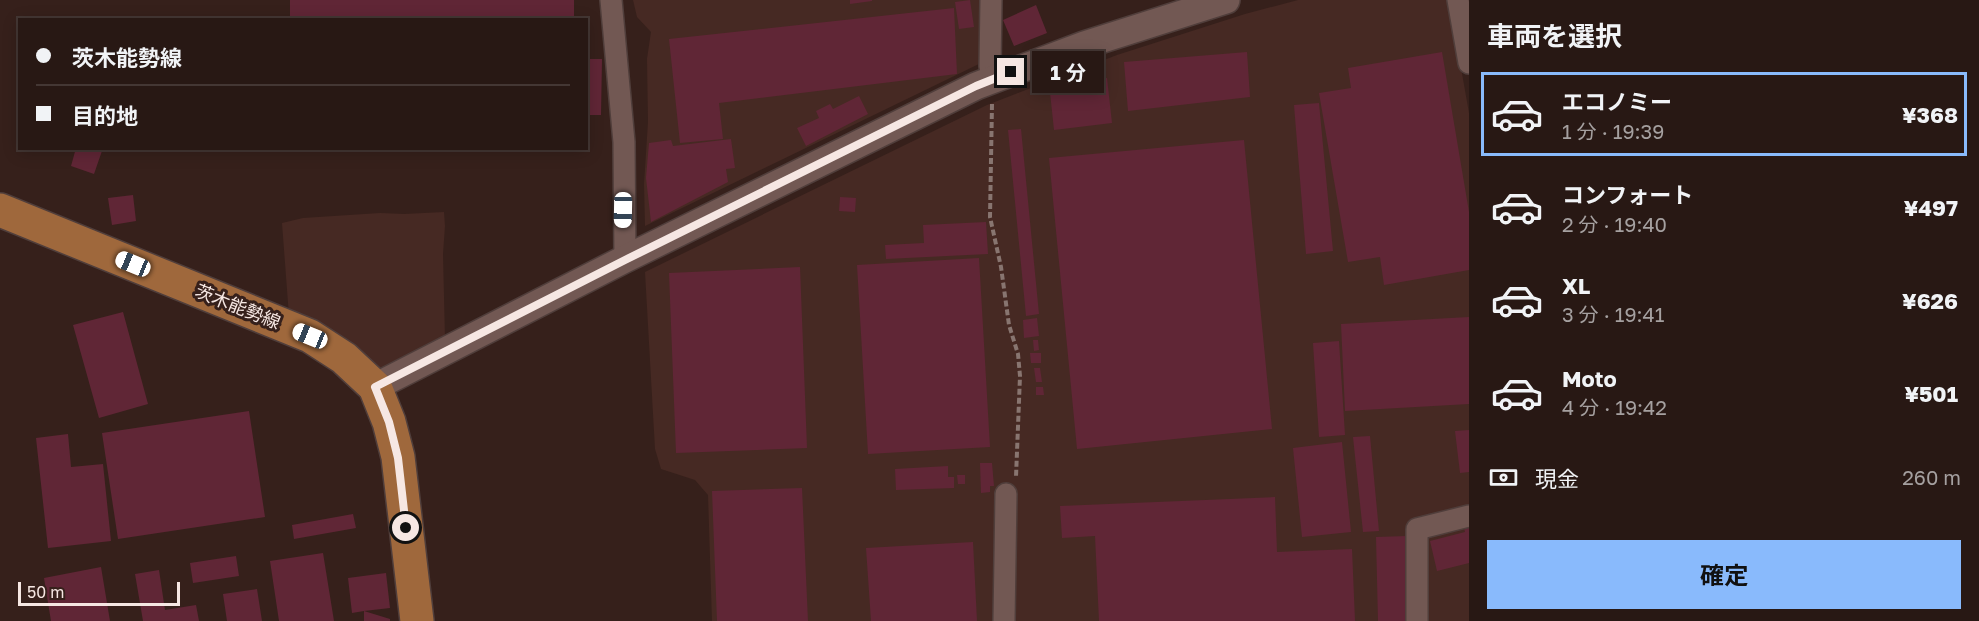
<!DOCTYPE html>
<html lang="ja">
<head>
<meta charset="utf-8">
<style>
	body { margin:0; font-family:"Golos Text","Noto Sans JP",sans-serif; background:#30211d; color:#f1f3f6; height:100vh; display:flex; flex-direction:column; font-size:22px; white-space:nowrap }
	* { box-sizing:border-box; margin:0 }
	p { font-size:20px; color:#a5a0a0 }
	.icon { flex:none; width:33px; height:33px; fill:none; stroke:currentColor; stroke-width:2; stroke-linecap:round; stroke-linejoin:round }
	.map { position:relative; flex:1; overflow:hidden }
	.side { display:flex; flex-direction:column; background:#281814; width:510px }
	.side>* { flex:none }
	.banner { position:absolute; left:18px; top:18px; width:570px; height:132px; border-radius:0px; box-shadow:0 3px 15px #0003,0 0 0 2px #443734; display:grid; align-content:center; height:132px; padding:0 18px; background:#281814 }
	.scale { position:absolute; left:18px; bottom:15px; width:162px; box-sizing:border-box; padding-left:6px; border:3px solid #f6e7e3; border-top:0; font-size:16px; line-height:21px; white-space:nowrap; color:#f6e7e3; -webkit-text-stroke:4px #36201b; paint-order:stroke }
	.end { position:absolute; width:27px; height:27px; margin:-14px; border:8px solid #f6e7e3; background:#111; box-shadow:0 0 0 3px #111 }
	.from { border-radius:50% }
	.bubble { position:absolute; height:42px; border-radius:0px; background:#281814; box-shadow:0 3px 15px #0003,0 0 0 2px #443734; font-size:20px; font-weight:700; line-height:42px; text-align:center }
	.car { position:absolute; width:18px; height:36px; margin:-18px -9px; border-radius:8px; box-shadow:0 0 4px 2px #0007; background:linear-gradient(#fff 24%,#345 0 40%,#fff 0 76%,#345 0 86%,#fff 0) }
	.banner b { display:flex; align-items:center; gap:21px; height:57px; font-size:22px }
	.banner b+b { border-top:2px solid #443734 }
	.banner i { width:15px; height:15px; background:#f1f3f6 }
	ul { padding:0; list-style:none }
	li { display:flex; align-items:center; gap:18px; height:84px; margin:0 12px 9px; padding:0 6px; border:3px solid transparent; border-radius:0px }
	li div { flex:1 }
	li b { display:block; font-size:22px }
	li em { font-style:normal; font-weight:700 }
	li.selected { border-color:#89bafc }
	li>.icon { width:54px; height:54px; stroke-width:1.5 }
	h2 { padding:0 18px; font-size:27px; line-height:72px }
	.pay { display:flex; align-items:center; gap:15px; height:66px; padding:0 18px; font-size:22px }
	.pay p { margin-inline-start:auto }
	.cta { display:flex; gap:12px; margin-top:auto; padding:12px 18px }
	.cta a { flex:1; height:69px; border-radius:0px; background:#89bafc; color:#111; font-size:24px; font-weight:700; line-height:69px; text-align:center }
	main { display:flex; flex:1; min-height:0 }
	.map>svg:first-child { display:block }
</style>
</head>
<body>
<main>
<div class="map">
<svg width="1469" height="621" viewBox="0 0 1469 621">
	<rect width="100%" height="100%" fill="#36201b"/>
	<path fill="#462923" d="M633 0H979L981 63 645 226 644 184 648 122 647 59 651 32 637 17Z
		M1298 0H1449L1469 113V621H712L708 495 695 480 661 469 655 449 645 272 987 105 1117 55 1245 14Z
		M444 212 445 226 443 254 445 339 385 367 370 368 289 316 282 223 303 218 380 213 404 214Z"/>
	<path fill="#602636" d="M290 0H574V20H290Z
		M850 0H872V1L850 4Z
		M970 0 974 27 959 29 955 2Z
		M1036 5 1047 33 1014 46 1003 20Z
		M954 8 957 74 719 103 723 139 680 143 669 39Z
		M1247 52 1250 97 1128 111 1124 62Z
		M1442 52 1469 212V270L1384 285 1380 257 1348 262 1319 93 1351 88 1348 68Z
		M586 59H602L601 115H586Z
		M1107 78 1112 123 1054 130 1049 83Z
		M859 96 868 114 806 146 797 128 819 118 816 111 830 104 833 109Z
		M1319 103 1333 251 1306 254 1294 105Z
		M1021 129 1039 314 1026 316 1008 130Z
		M731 139 735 168 726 169 728 182 651 222 646 178 649 143 671 140 673 146Z
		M1244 140 1272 429 1077 449 1049 158Z
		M76 148H103L94 174 71 166Z
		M133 195 136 221 112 225 108 198Z
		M840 197 856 198 855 212 839 211Z
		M986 222 988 254 886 259 885 245 924 243 923 225Z
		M979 258 990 447 868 454 857 265Z
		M800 267 807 448 676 453 669 273Z
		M123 312 148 404 99 418 73 325Z
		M1469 317V404L1345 411 1341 324Z
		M1037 318 1039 336 1024 338 1023 320Z
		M1033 340H1038L1039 350 1034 351Z
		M1339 341 1345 435 1319 437 1313 343Z
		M1030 353H1041V363H1031Z
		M1034 368H1040L1042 382H1036Z
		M1036 387H1043L1044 395H1036Z
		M249 411 265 517 118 539 102 433Z
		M1469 430V472L1460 473 1455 431Z
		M68 434 71 467 103 464 111 541 48 548 36 438Z
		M1370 436 1379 531 1363 532 1353 437Z
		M1342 442 1351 532 1302 537 1293 448Z
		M980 463H992L994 486H990V492L981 493Z
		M948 466V477H954V488L896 490 895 469Z
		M957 475H965V484H958Z
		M802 488 808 621H717L712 491Z
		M1275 497 1277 552 1352 549 1355 621H1099L1095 536 1062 538 1060 506Z
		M353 514 356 528 294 539 292 525Z
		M1469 523V563L1437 571 1430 541 1465 532 1463 524Z
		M1407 536 1409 621H1378L1376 537Z
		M973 542 977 621H871L866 548Z
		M323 553 334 621H279L270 561Z
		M236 556 239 576 193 583 190 563Z
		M101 567 110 621H51L44 578Z
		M159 570 165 610 196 605 199 621H143L135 574Z
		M386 573 390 608 364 611 390 619V621H364V611L352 613 348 578Z
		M257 589 262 621H227L223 594Z"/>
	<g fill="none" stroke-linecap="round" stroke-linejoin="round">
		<g stroke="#503e3b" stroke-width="24">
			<path id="minor" d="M611 0 624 142 625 259
				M991 0 990 66 992 79
				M1458 0 1469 63
				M1004 621 1006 494
				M1417 621V529L1469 516"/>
		</g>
		<g stroke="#503e3b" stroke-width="30">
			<path id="tertiary" d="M375 387 625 259 976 86 1084 45 1226 0"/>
		</g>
		<g stroke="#503e3b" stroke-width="36">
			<path id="primary" d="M0 210 310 336 344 358 375 387 389 422 398 457 417 621"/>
		</g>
		<path stroke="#887570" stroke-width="4" stroke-dasharray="6 3" stroke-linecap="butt" d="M992 104 990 217 1001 267 1009 325 1018 354 1020 376 1016 477"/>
		<use href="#minor" stroke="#725853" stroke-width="21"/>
		<use href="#tertiary" stroke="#725853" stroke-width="27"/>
		<use href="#primary" stroke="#9f683c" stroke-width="33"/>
	</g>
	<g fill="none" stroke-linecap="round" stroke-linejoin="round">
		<path stroke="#f6e7e3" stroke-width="8" d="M406 528 398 458 389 422 375 387 625 260 976 86 1011 72"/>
	</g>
	<g text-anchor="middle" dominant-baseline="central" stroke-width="6" stroke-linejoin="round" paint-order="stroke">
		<g font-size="18" fill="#f6e7e3" stroke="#36201b">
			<text transform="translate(238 306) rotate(22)">茨木能勢線</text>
		</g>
	</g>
</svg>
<div class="scale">50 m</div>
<i class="end from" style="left:406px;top:528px"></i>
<i class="end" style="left:1011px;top:72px"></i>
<div class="bubble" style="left:1032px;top:51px;width:72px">1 分</div>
<i class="car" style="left:623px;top:210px;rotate:181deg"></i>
<i class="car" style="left:133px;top:264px;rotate:292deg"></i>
<i class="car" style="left:310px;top:336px;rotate:292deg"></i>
<div class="banner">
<b><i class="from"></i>茨木能勢線</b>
<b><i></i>目的地</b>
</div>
</div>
<section class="side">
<h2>車両を選択</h2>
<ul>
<li class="selected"><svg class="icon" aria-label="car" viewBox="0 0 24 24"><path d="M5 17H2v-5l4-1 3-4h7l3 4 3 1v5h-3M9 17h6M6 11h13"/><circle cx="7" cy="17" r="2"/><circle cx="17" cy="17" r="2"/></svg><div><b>エコノミー</b><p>1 分 · 19:39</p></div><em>¥368</em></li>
<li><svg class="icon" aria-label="car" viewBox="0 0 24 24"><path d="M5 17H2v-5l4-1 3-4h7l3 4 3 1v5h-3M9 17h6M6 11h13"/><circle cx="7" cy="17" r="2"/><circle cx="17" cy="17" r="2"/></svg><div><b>コンフォート</b><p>2 分 · 19:40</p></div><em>¥497</em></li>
<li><svg class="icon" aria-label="car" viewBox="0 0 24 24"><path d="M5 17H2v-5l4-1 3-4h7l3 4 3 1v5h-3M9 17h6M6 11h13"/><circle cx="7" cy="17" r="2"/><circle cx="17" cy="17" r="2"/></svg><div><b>XL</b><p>3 分 · 19:41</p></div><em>¥626</em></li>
<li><svg class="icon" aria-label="car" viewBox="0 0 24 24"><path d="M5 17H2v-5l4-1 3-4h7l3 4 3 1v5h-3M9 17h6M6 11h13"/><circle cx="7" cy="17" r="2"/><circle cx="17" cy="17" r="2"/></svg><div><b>Moto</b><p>4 分 · 19:42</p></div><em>¥501</em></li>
</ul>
<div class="pay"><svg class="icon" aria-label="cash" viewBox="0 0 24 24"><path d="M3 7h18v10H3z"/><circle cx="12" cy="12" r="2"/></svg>現金<p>260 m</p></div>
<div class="cta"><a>確定</a></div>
</section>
</main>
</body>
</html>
